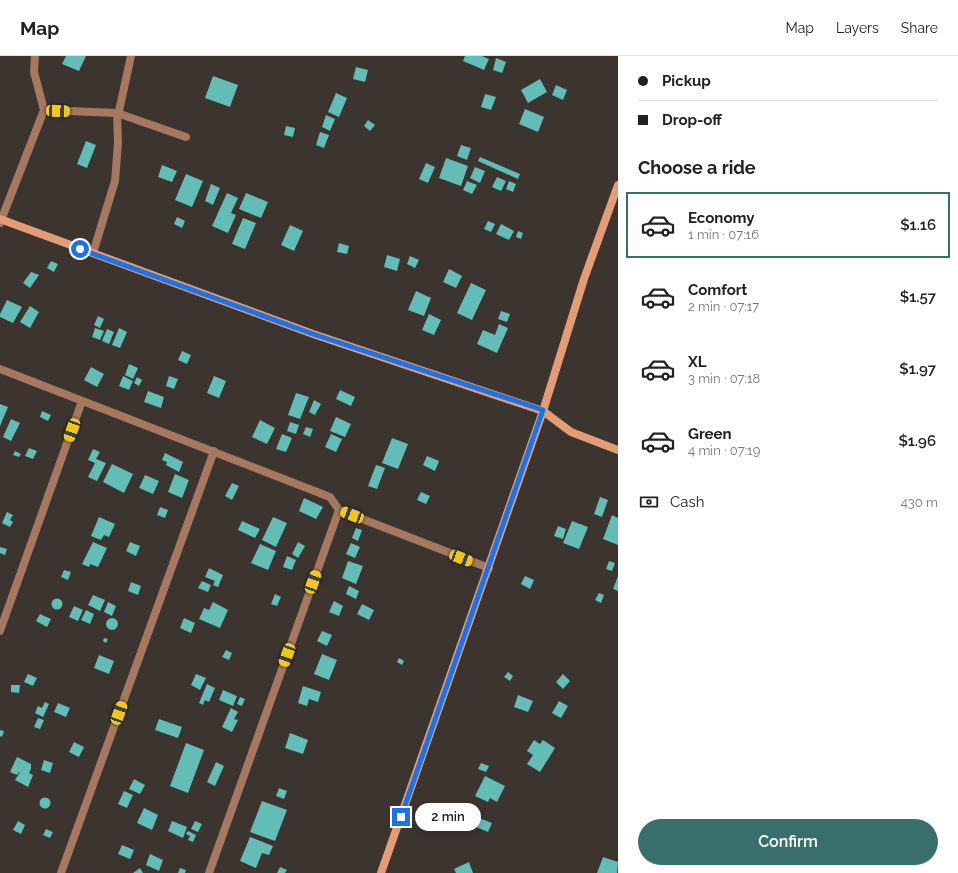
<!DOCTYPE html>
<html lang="en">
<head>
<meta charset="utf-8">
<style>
	body { margin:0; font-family:Raleway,sans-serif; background:#f2f2f2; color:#202124; height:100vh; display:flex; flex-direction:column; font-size:15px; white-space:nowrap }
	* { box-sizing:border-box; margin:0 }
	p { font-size:13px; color:#757577 }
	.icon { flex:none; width:22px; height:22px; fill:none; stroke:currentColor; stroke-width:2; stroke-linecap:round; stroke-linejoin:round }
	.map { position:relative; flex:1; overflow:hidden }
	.panel { display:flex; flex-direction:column; background:#fff; width:340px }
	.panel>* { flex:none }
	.guide { display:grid; align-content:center; height:88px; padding:0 20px; background:#fff }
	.end { position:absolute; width:18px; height:18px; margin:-9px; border:5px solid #1a73e8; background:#fff; box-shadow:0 0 0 2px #fff }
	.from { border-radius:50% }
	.bubble { position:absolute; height:28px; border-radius:14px; background:#fff; box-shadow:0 2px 6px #0003; font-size:13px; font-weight:600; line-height:28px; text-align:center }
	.car { position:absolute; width:12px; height:24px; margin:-12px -6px; border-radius:5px; box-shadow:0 0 3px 1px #0007; background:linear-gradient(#f5c518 24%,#345 0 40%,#f5c518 0 76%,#345 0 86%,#f5c518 0) }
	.guide b { display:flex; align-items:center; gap:14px; height:38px; font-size:15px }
	.guide b+b { border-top:1px solid #e0e0e0 }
	.guide i { width:10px; height:10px; background:#202124 }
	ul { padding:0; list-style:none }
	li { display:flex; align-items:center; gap:12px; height:66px; margin:0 8px 6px; padding:0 12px; border:2px solid transparent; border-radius:0px }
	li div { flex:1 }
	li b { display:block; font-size:15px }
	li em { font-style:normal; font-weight:600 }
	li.on { border-color:#386f6c }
	li>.icon { width:36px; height:36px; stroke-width:1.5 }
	h2 { padding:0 20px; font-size:18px; line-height:48px }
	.pay { display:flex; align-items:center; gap:10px; height:44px; padding:0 20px; font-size:15px }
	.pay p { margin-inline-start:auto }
	.primary-button { display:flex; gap:8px; margin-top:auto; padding:8px 20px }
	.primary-button a { flex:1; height:46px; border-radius:24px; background:#386f6c; color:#fff; font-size:16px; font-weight:600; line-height:46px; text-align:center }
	header { display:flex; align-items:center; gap:24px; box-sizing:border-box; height:56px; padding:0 20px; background:#fff; border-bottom:1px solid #e0e0e0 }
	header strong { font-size:19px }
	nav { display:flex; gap:22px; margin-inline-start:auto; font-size:14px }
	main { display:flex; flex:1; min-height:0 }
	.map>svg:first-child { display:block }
</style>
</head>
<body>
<header>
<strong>Map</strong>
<nav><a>Map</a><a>Layers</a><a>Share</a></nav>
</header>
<main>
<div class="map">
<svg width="618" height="817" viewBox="0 0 618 817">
	<rect width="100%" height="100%" fill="#3c342f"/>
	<path fill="#61bdb6" d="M66 0H86L79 15 62 8Z
		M465 0H482L489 3 484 14 463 5Z
		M496 2 506 6 502 17 493 14Z
		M356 11 368 14 365 26 353 23Z
		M213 20 238 29 230 51 205 42Z
		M540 23 547 36 528 47 521 34Z
		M556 29 567 34 563 44 552 39Z
		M336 37 347 42 339 61 328 56Z
		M485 38 496 41 491 54 481 51Z
		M525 53 544 61 538 76 519 68Z
		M326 59 335 63 330 75 322 71Z
		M368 64 375 69 370 75 364 70Z
		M286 70 295 72 293 81 284 79Z
		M320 76 329 79 324 92 316 89Z
		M86 85 96 89 87 112 77 108Z
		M461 89 471 92 467 104 457 100Z
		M480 101 520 118 518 123 478 105Z
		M446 102 468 110 461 130 439 122Z
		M426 107 435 111 428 127 419 123Z
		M162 109 177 115 172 126 158 121Z
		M475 111 485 115 480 127 470 122Z
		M186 118 203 125 192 151 175 144Z
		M497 121 506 125 501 135 492 131Z
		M467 125 477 129 472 138 463 134Z
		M509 125 516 128 513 136 506 133Z
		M211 128 220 132 213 149 205 145Z
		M227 137 238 142 231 157 236 159 228 177 212 170Z
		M246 137 268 146 261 162 239 153Z
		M177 161 185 165 182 172 174 168Z
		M243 162 256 167 245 193 232 188Z
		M488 165 495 168 491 176 484 173Z
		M501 168 514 175 509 184 496 178Z
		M290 169 303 175 294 195 281 189Z
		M518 175 523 177 521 183 516 181Z
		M339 187 349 190 347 198 337 196Z
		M387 199 400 203 397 215 384 211Z
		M410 200 419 204 415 212 407 208Z
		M51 205 58 208 54 216 47 212Z
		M449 213 462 220 456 232 443 226Z
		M31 216 39 219 30 232 23 227Z
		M471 227 486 234 472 264 457 257Z
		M416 235 431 242 424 260 408 254Z
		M7 244 22 251 13 267 0 261V258Z
		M30 250 39 256 30 272 20 266Z
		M501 255 510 258 507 266 498 263Z
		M429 258 441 264 434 279 422 274Z
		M98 260 104 263 100 272 94 269Z
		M499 268 508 272 497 297 477 288 483 274 495 279Z
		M95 272 104 275 100 284 92 281Z
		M119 272 127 276 120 292 112 289Z
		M107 273 114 276 109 288 102 285Z
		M182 295 191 299 187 308 178 304Z
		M129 308 138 312 133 323 125 319Z
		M91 311 104 318 97 331 84 324Z
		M123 320 133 325 129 334 119 330Z
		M169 320 178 323 174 333 166 330Z
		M214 320 226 325 219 342 207 337Z
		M137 321 142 324 139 330 134 327Z
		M340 334 355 341 351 350 336 343Z
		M148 335 164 341 161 352 144 346Z
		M296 337 309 341 300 363 288 359Z
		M314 344 321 348 315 359 309 356Z
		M0 348 8 351 0 370Z
		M42 355 51 359 48 365 40 361Z
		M336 361 351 368 345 381 330 375Z
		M11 363 20 367 11 385 3 381Z
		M260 364 275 372 267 388 252 381Z
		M290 366 299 369 296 378 287 375Z
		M306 371 313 373 310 381 303 378Z
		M282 378 292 382 286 396 276 393Z
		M331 378 342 383 336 396 325 391Z
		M392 382 408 388 398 413 382 407Z
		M29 392 37 395 33 403 25 400Z
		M93 393 100 396 96 403 106 407 97 425 88 421 95 407 88 404Z
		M15 395 21 398 19 401 13 399Z
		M165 397 183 406 179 416 166 409 167 406 162 404Z
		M427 400 439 405 435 415 423 409Z
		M112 408 133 418 124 437 103 426Z
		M376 409 385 412 377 433 368 430Z
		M175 418 189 424 182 442 168 436Z
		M145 419 159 425 153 438 139 432Z
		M232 427 239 430 232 444 225 440Z
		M421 436 430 440 426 448 417 444Z
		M600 441 608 444 602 461 594 458Z
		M304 442 323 451 316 463 299 455Z
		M160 451 168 454 165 462 157 459Z
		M7 456 13 459 10 464 13 466 10 471 2 467Z
		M612 459 618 462V489L603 483Z
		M99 461 115 468 109 481 104 479 101 484 91 480Z
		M273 461 287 467 276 491 262 484Z
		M242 465 260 473 255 482 238 474Z
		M572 465 588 471 579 493 563 487Z
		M558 470 566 473 563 483 554 480Z
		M356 472 362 474 358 485 352 482Z
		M93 486 107 492 98 511 90 508 89 511 82 508Z
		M130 486 140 490 136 500 126 495Z
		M298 486 305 490 298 502 292 498Z
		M351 487 360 491 355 502 346 498Z
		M260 488 276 495 268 514 251 507Z
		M0 491 7 493 5 499 0 497Z
		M287 500 296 504 292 514 283 511Z
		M348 505 363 510 356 528 342 522Z
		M609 505 615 507 612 515 606 513Z
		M209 512 223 519 218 531 213 529 215 525 205 521Z
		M64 514 71 516 68 524 61 521Z
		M525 520 534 524 530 533 521 528Z
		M618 520V535L613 533Z
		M202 525 211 529 208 536 198 532Z
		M131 526 141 530 138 539 128 535Z
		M349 530 359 535 356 543 346 538Z
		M599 537 604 539 601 547 595 544Z
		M275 538 281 541 277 550 271 548Z
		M93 539 105 544 100 555 88 549Z
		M51.5 548a5.5 5.5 0 1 1 11 0a5.5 5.5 0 1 1-11 0Z
		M334 545 343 550 339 560 329 556Z
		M108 546 116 550 112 560 104 556Z
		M213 546 228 554 220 572 199 563 204 552 209 554Z
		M362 548 374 554 369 564 357 558Z
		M74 550 83 554 78 565 69 561Z
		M86 554 94 558 90 568 81 564Z
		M40 558 51 563 47 571 36 565Z
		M106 568a6 6 0 1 1 12 0a6 6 0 1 1-12 0Z
		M184 562 195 567 191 577 180 572Z
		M322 575 332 579 327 590 317 585Z
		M104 582 108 583 106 587 103 585Z
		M226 594 232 597 229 604 222 601Z
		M322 598 337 604 329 624 314 618Z
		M99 599 114 605 109 618 94 612Z
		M399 602 404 605 402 609 397 606Z
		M508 616 513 620 510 625 504 621Z
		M28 618 37 622 33 630 24 626Z
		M196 618 206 622 200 634 191 629Z
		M563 618 570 625 563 633 556 626Z
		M207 628 215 632 209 646 205 644 203 649 199 647Z
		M11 629H20L19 637 11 636Z
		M303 630 321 636 318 646 309 643 307 650 298 647Z
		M223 634 237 640 233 650 219 644Z
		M518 639 533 645 528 656 514 651Z
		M240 641 245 643 242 650 237 648Z
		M559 645 568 650 561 662 552 657Z
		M45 646 49 648 43 661 35 657 38 650 42 652Z
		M58 647 70 652 66 661 54 656Z
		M231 652 238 656 234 663 238 664 232 676 222 671Z
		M38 662 44 664 40 673 34 671Z
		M159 663 182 671 178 682 155 674Z
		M0 674 4 675 2 681 0 680Z
		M290 677 308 684 303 698 285 692Z
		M534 684 540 688 543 684 555 692 540 716 527 708 533 699 527 695Z
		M74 686 84 691 79 701 69 696Z
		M186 687 204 694 188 737 170 730Z
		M17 701 31 708V713L29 717 33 719 28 731 15 724 20 716H19L17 719 10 716Z
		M44 704 53 707 50 717 41 714Z
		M216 706 224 710 215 730 207 726Z
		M481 707 489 710 486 716 478 713Z
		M485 720 505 730 497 746 490 742 488 746 475 740Z
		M134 723 145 729 140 738 129 733Z
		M279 732 287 735 284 743 276 740Z
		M124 735 133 739 127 752 118 748Z
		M39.5 747a5.5 5.5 0 1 1 11 0a5.5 5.5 0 1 1-11 0Z
		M262 745 287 754 275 785 250 776Z
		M144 752 158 759 152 774 137 767Z
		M479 762 492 767 488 776 476 771Z
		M18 765 25 769 21 778 13 774Z
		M172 765 187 771 183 782 168 775Z
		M195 765 202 768 198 776 191 773Z
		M46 773 53 776 50 782 43 779Z
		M188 775 196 779 193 786 188 784 190 780 186 778Z
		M250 781 273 790 269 799 262 797 256 812 240 805Z
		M122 789 134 794 130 803 118 798Z
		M150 798 163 804 159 815 146 809Z
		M603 801 618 806 617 817H597Z
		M469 806 473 817H456L454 813Z
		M280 811 287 814 285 817H277Z
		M140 812 143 817H133Z
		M180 812 186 814 185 817H178Z"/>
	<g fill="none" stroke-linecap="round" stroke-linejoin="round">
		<path stroke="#a5785f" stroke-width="8" d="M35 0 34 16 44 54 117 57 186 81
			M0 167 44 54
			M93 197 115 125 118 87 117 57 119 55 131 0
			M0 313 330 441 339 454 489 512
			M0 575 82 345
			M61 817 214 395
			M209 817 339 454"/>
		<path stroke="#e39c75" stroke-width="8" d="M0 163 313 278 543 355 571 376 618 394
			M381 817 543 355 584 223 618 129"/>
	</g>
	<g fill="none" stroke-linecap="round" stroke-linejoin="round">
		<path stroke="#1a73e8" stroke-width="5" d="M80 193 313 278 543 354 401 761"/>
	</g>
</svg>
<i class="end from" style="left:80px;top:193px"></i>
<i class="end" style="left:401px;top:761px"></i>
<div class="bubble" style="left:415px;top:747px;width:66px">2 min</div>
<i class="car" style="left:58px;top:55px;rotate:92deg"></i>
<i class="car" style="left:72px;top:374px;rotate:200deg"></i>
<i class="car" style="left:352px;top:459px;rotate:291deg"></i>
<i class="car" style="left:461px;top:502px;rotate:111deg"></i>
<i class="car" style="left:313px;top:526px;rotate:20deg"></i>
<i class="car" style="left:287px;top:599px;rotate:200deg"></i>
<i class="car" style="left:119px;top:657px;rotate:20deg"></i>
</div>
<section class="panel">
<div class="guide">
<b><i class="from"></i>Pickup</b>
<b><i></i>Drop-off</b>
</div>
<h2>Choose a ride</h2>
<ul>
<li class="on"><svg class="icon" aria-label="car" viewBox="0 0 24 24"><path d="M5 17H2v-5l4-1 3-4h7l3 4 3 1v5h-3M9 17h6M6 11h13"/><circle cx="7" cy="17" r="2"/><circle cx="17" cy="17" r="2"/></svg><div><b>Economy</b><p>1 min · 07:16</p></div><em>$1.16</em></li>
<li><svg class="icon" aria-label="car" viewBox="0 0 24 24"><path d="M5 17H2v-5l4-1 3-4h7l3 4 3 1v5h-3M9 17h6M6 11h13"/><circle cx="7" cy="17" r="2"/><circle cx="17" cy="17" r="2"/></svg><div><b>Comfort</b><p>2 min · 07:17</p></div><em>$1.57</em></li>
<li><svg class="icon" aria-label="car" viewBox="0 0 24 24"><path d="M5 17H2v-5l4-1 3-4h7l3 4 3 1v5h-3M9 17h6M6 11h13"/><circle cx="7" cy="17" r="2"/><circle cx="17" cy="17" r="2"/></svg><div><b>XL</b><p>3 min · 07:18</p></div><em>$1.97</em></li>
<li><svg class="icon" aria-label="car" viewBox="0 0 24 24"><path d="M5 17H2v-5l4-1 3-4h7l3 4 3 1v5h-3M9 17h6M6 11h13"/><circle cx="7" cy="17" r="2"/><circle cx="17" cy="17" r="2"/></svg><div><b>Green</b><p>4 min · 07:19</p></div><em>$1.96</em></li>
</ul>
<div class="pay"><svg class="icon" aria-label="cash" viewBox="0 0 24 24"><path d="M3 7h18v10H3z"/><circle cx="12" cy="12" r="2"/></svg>Cash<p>430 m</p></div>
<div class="primary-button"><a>Confirm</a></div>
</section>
</main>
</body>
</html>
